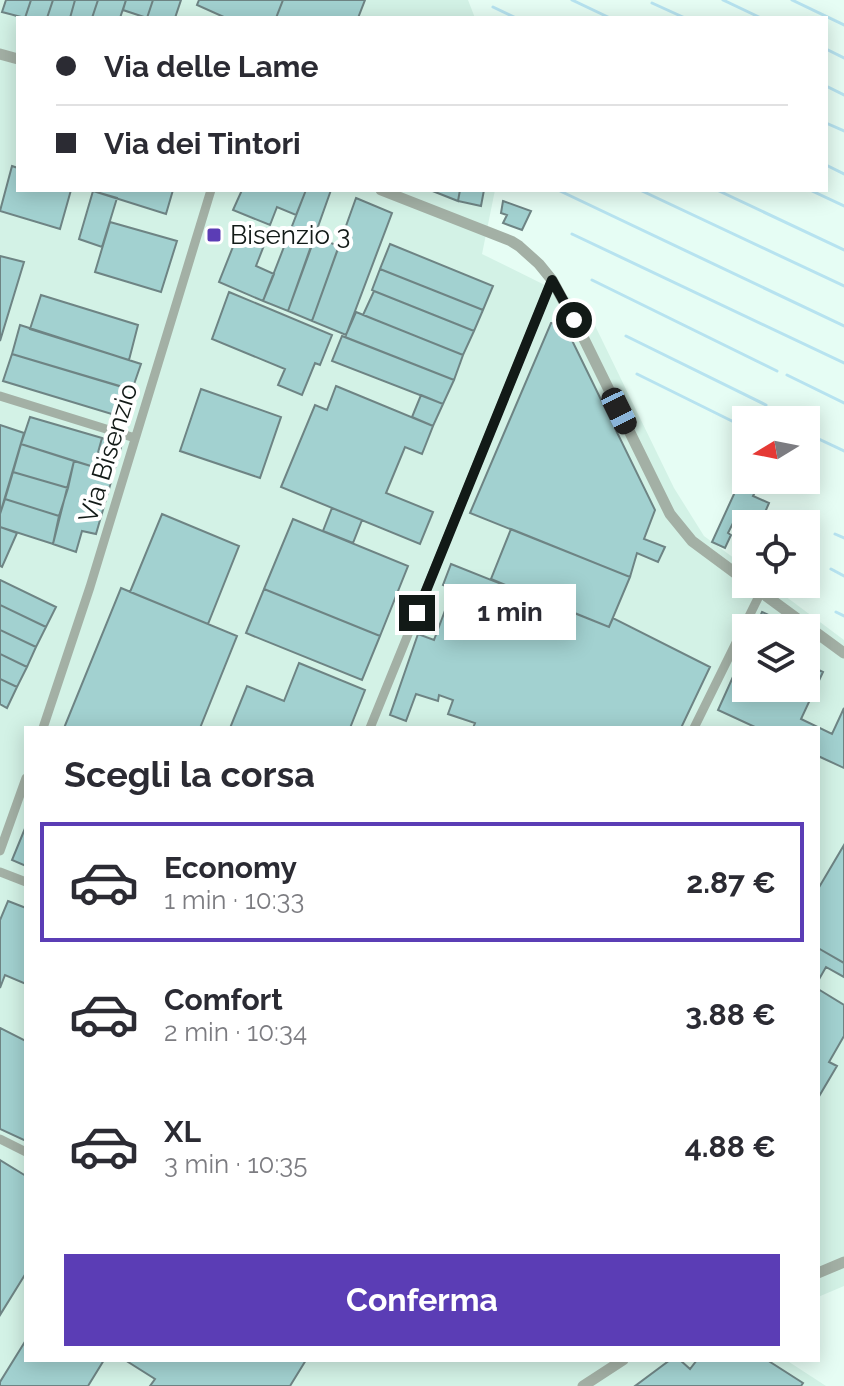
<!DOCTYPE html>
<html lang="it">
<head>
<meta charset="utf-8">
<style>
	body { margin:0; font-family:Raleway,sans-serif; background:#f2f2f3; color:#2b2b33; height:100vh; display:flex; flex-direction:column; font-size:30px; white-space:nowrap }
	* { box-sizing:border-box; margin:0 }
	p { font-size:26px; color:#7c7c81 }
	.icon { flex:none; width:44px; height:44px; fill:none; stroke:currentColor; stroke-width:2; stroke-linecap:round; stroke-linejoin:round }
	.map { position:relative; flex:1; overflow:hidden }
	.details { position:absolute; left:24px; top:726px; width:796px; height:636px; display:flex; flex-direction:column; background:#fff; border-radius:0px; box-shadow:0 4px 20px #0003 }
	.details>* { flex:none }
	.hud { position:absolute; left:16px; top:16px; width:812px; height:176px; border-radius:0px; box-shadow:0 4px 20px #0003; display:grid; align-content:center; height:176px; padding:0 40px; background:#fff }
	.needle { width:52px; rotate:260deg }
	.tools { position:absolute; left:732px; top:406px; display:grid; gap:16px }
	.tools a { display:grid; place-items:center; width:88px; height:88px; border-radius:0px; background:#fff; box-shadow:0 4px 20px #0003; font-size:40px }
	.end { position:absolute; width:36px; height:36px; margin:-18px; border:10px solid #121a17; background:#fff; box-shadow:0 0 0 4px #fff }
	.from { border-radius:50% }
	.bubble { position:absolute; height:56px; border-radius:0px; background:#fff; box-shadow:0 4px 20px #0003; font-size:26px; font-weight:700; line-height:56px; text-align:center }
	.car { position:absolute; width:24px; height:48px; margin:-24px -12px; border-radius:10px; box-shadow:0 0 6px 2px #0007; background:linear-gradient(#222 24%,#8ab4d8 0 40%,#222 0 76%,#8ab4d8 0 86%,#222 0) }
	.hud b { display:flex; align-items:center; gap:28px; height:76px; font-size:30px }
	.hud b+b { border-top:2px solid #e1e1e2 }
	.hud i { width:20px; height:20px; background:#2b2b33 }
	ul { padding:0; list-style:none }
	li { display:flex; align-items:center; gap:24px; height:120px; margin:0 16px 12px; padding:0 24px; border:4px solid transparent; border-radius:0px }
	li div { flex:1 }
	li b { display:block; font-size:30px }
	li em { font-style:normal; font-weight:700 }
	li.on { border-color:#5b3db5 }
	li>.icon { width:72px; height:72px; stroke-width:1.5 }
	h2 { padding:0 40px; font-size:36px; line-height:96px }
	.primary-button { display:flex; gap:16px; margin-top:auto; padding:16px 40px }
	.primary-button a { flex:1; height:92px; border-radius:0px; background:#5b3db5; color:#fff; font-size:32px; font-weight:700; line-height:92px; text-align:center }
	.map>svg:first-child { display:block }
</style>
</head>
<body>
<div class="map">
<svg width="844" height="1386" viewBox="0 0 844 1386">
	<rect width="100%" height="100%" fill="#e6fdf4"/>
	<path fill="#d3f2e6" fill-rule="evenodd" d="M0 0H468L475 18H18V190H495L482 254 585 305 674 488 704 536 746 567V584H769L844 640V1286L818 1297V728H26V1360H786L826 1386H0ZM746 628H806V688H746Z"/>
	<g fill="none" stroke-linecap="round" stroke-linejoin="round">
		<path stroke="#b7e3f0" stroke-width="3" d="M572 0 610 18
			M723 0 761 18
			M792 0 844 25
			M652 3 685 18
			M493 7 516 18
			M826 49 844 58
			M826 86 844 95
			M826 123 844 131
			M826 165 844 174
			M558 190 844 326
			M640 190 844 286
			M717 190 844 250
			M810 190 844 206
			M572 234 844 363
			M592 280 777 371
			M626 336 766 405
			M637 374 746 428
			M787 375 844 403
			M773 417 779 420
			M806 433 844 451
			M835 534 844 538
			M831 569 844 576
			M836 612 844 616"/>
	</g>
	<path fill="#a2d1d0" stroke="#6e8484" stroke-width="2" d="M6 0H31L25 18 2 12Z
		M31 0H53L47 18H25Z
		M53 0H75L70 18H47Z
		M75 0H98L92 18H70Z
		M98 0H126L120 18H92Z
		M126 0H153L147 18 123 10Z
		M153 0H181L175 18H147Z
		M199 0H283L276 18H226L197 5Z
		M283 0H365L358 18H276Z
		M12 166 18 168V190H71L60 229 0 211Z
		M90 190H173L166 214Z
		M306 190 296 215 277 207 270 225 233 210 242 190Z
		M306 190H331L288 311 263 301Z
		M430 190H460L458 201Z
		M460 190H484L481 206 458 201Z
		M93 191 117 198 102 247 79 239Z
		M356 198 392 213 346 335 312 321Z
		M503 201 531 211 522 230 503 223 507 215 501 213Z
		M110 222 177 241 161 292 95 272Z
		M242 224 268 235 256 266 274 274 263 301 219 282Z
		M315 237 339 246 312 321 288 311Z
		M390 244 493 286 483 310 380 269Z
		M0 256 24 262 0 341Z
		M380 269 483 310 474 331 374 291 372 290Z
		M374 291 474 331 463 355 363 315Z
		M229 292 332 335 320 365 315 363 302 395 278 385 285 369 212 339Z
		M41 295 138 325 129 360 30 329Z
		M356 312 463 355 454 380 345 337Z
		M551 323 564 324 655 510 644 539 665 547 658 562 637 553 630 577 470 513Z
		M20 325 141 364 132 390 12 354Z
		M342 336 454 380 443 404 332 361Z
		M12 354 123 387 115 415 3 381Z
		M336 386 433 426 422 454 405 447 386 493 433 512 420 544 281 487 315 405 327 410Z
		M201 389 281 417 260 478 180 451Z
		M421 395 443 404 433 426 412 417Z
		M30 417 102 438 94 467 21 444Z
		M0 425 24 433 0 514Z
		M102 438 122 444 96 534 82 531 76 552 53 544 74 461 94 467Z
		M21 444 74 461 68 488 13 472Z
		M746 468V480H761L753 496 769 503 760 524H746V529L733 523 728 533 731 535 725 548 712 542Z
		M13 472 68 488 59 516 5 499Z
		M5 499 59 516 53 544 0 527V514Z
		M332 508 362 520 353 543 323 531Z
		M162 514 239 546 208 624 130 592Z
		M293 519 408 566 380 636 264 589Z
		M0 527 17 533 2 567 0 566Z
		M511 529 630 577 609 627 491 579Z
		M451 564 609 627 613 618 710 667 681 728H473L475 723 448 714 453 700 439 695 438 701 416 694 406 721 390 715 418 634 434 640 453 589 443 585Z
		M0 580 56 607 46 627 0 605Z
		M121 588 237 636 200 728H64Z
		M264 589 380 636 362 680 246 633Z
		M0 605 46 627 36 647 0 630Z
		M762 612 796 628H755Z
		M0 630 36 647 27 667 0 654Z
		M746 648V688H806V664L823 672 801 719 832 734 844 708V768L818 756V728H757L718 710Z
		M0 654 27 667 17 687 0 679Z
		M299 663 365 690 350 728H230L247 686 284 701Z
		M0 679 17 687 7 708 0 704Z
		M26 826V866L12 860Z
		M844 845V963L818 948V889Z
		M8 901 26 908V984L5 975 0 988V920Z
		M818 948 844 963V977L826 967 818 981Z
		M818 989 844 1005V1036L829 1062 837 1066 818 1098Z
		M0 1028 26 1041V1141L0 1129Z
		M0 1160 26 1176V1273L0 1315Z
		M26 1340V1360H104L88 1386H0V1382Z
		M125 1360H306L290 1386H150L155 1379Z
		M670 1360H680L690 1369 697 1360H767L803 1383 801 1386H635Z"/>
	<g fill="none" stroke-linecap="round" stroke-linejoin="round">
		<path stroke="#a3b0a5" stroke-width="9" d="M0 396 135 438
			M43 728 90 587 211 190
			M370 728 552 280
			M694 728 761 592
			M0 851 26 778
			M0 872 26 882
			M0 1139 26 1152"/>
		<path stroke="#a3b0a5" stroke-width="11" d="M0 54 18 59
			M381 190 511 241 519 246 539 264 552 280 582 335 670 514 692 541 746 581
			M750 584 844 653
			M818 1273 844 1262
			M583 1386 623 1360"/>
	</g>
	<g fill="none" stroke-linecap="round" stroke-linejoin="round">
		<path stroke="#121a17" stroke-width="10" d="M417 613 552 280 574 320"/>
	</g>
	<rect fill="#5b3db5" stroke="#fff" stroke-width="3" x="206" y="227" width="16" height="16" rx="4"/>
	<g text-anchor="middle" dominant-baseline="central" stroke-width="8" stroke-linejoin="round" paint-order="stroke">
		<g font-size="26" fill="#121a17" stroke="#fff" text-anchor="start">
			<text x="230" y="235">Bisenzio 3</text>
		</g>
		<g font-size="26" fill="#121a17" stroke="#fff">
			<text transform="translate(108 453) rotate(-73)">Via Bisenzio</text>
		</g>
	</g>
</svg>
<div class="tools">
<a><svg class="needle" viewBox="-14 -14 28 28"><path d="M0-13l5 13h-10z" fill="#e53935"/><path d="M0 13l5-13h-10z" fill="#7c7c81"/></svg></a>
<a><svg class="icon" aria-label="locate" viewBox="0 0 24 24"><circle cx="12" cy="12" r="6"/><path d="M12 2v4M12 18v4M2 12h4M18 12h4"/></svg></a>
<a><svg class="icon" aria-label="layers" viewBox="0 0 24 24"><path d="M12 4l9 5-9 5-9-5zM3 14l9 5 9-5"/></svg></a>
</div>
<i class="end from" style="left:574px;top:320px"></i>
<i class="end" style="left:417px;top:613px"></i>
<div class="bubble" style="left:444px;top:584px;width:132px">1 min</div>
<i class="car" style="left:619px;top:411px;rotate:154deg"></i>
<div class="hud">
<b><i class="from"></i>Via delle Lame</b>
<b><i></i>Via dei Tintori</b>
</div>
<section class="details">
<h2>Scegli la corsa</h2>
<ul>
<li class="on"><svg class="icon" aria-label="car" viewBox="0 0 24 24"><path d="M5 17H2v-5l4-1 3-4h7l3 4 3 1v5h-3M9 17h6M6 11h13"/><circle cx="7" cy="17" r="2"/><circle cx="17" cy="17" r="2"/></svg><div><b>Economy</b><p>1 min · 10:33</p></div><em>2.87 €</em></li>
<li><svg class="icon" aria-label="car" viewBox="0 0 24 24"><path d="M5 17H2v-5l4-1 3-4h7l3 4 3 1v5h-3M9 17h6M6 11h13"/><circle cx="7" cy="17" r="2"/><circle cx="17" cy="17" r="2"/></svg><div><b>Comfort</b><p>2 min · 10:34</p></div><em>3.88 €</em></li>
<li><svg class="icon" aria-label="car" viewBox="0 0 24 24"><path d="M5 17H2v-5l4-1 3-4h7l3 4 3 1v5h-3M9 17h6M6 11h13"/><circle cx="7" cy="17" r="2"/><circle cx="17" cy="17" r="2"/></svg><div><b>XL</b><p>3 min · 10:35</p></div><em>4.88 €</em></li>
</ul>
<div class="primary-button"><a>Conferma</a></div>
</section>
</div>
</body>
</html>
